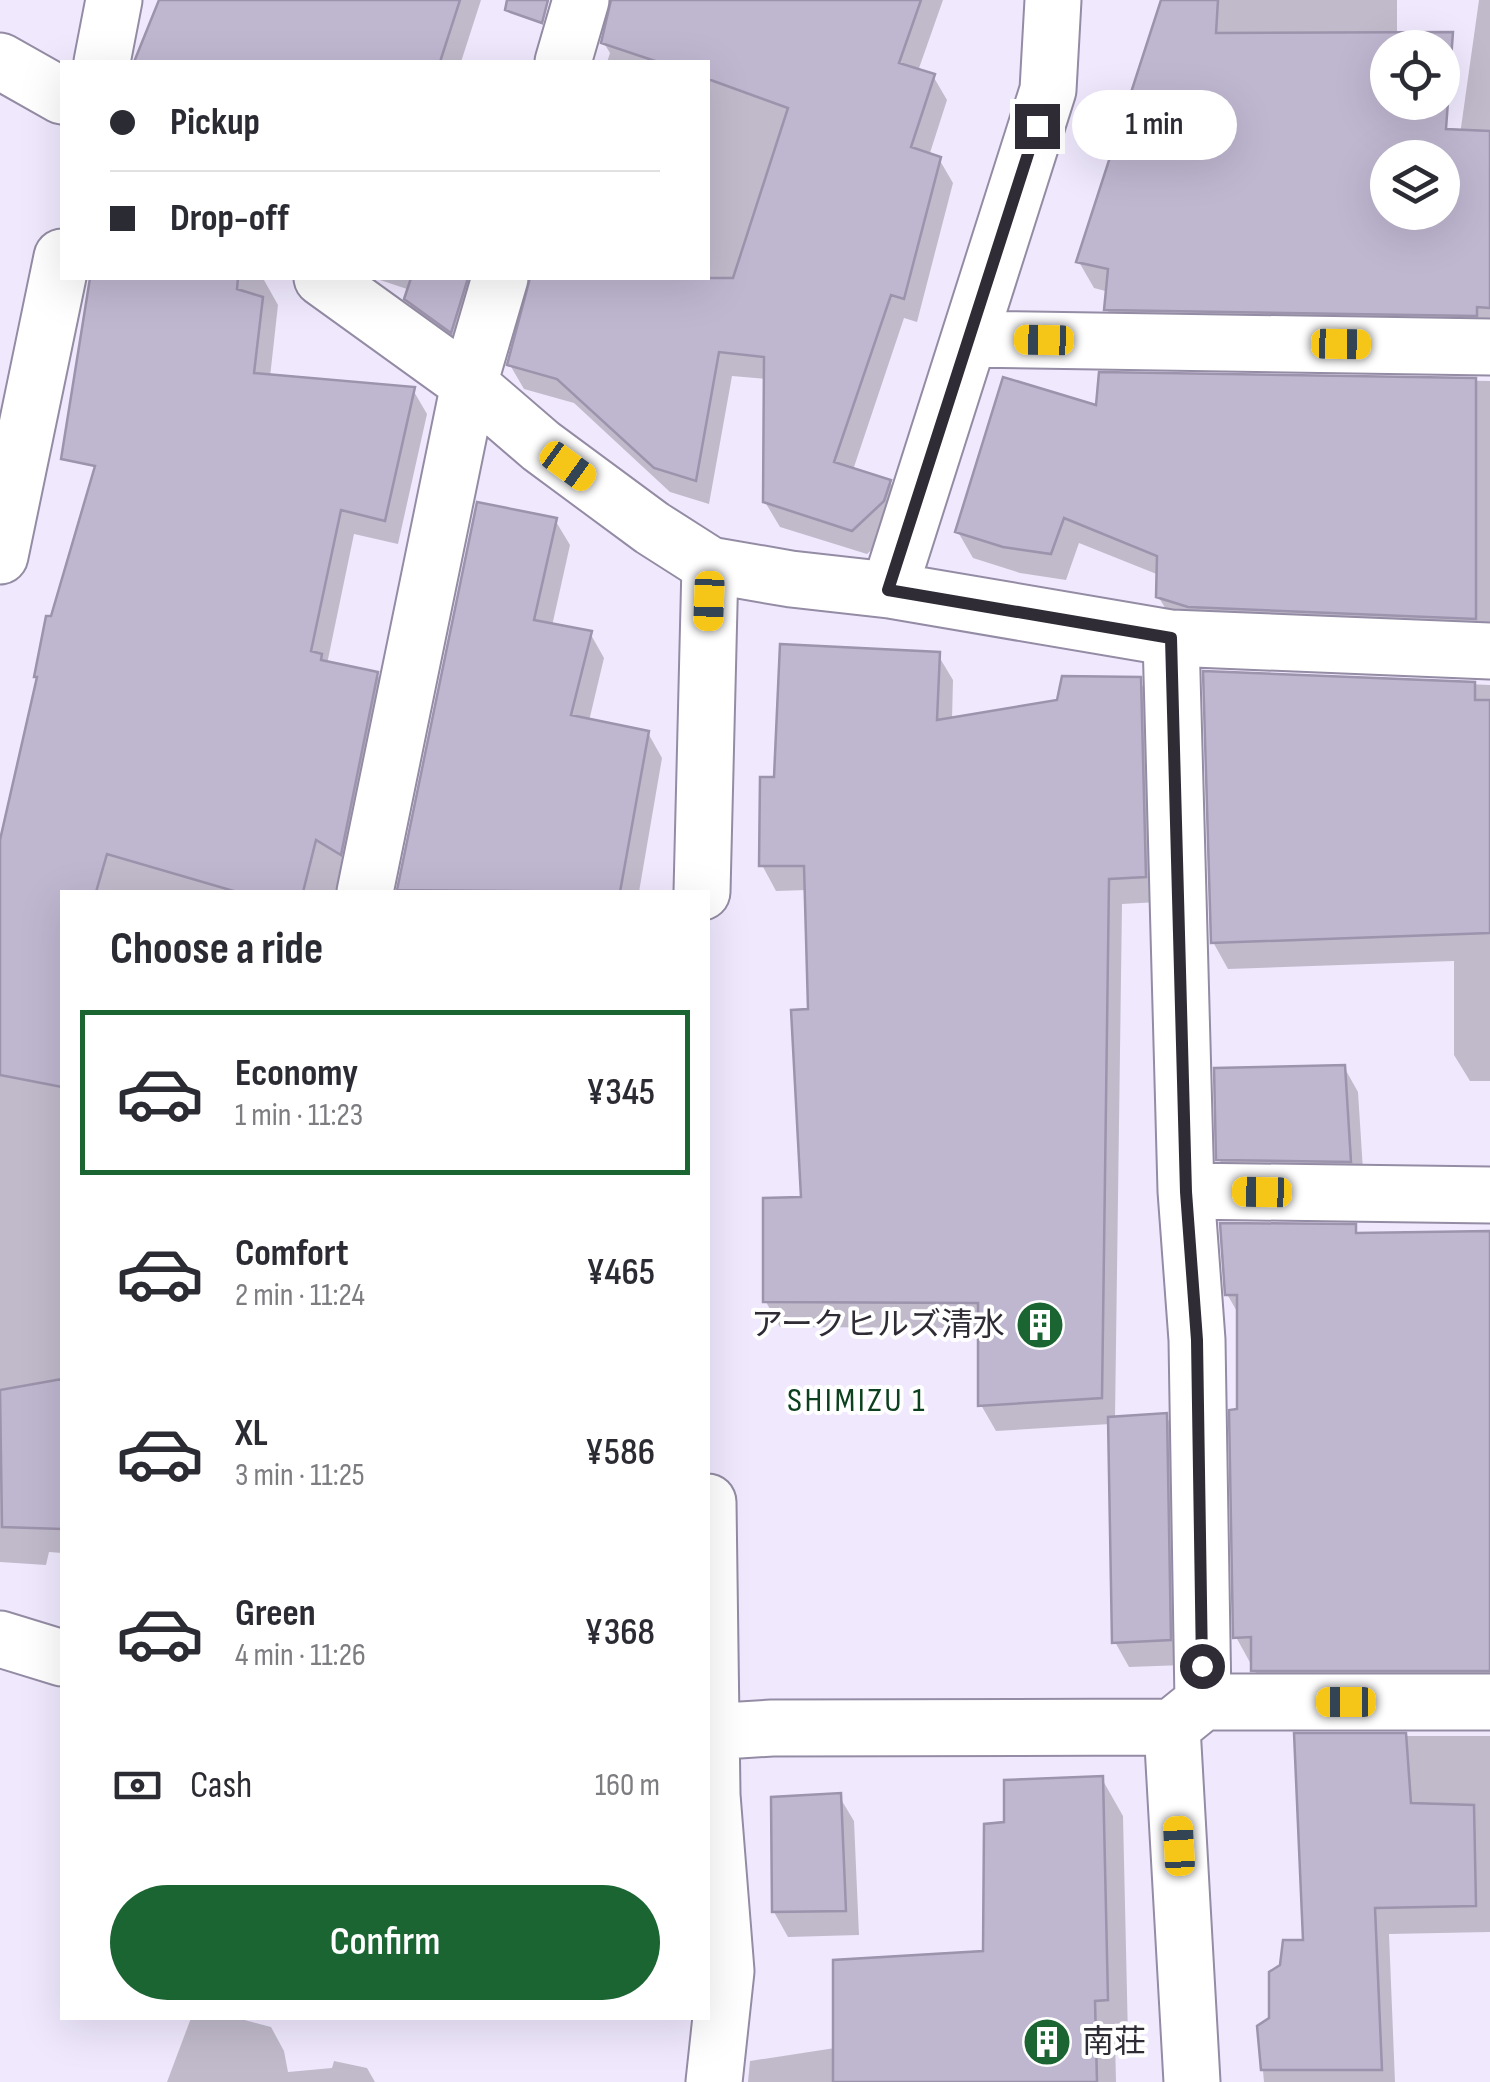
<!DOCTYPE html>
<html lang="en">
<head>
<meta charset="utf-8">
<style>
	body { margin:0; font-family:"Sofia Sans Condensed","Noto Sans JP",sans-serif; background:#f7f7f7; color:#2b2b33; height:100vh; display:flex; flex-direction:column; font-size:38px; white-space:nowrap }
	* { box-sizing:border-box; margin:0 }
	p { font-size:32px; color:#7c7c81 }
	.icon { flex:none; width:55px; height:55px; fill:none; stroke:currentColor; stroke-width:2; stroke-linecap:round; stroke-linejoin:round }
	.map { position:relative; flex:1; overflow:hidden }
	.side { position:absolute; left:60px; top:890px; width:650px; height:1130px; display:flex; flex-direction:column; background:#fff; border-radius:0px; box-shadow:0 10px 40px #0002 }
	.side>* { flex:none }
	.banner { position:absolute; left:60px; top:60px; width:650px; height:220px; border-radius:0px; box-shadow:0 10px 40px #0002; display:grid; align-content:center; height:220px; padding:0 50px; background:#fff }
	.buttons { position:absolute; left:1370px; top:30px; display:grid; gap:20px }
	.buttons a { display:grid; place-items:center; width:90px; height:90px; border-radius:50%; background:#fff; box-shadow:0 10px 40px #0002; font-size:50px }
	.end { position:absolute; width:45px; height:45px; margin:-22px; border:12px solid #2f2c36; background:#fff; box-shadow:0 0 0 5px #fff }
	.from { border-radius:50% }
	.bubble { position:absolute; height:70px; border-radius:35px; background:#fff; box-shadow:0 10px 40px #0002; font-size:32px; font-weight:600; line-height:70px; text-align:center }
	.car { position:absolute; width:30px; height:60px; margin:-30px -15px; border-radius:12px; box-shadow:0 0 8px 2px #0007; background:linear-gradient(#f5c518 24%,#345 0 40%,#f5c518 0 76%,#345 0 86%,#f5c518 0) }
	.banner b { display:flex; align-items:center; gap:35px; height:95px; font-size:38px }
	.banner b+b { border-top:2px solid #e1e1e2 }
	.banner i { width:25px; height:25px; background:#2b2b33 }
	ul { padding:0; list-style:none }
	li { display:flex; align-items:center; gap:30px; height:165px; margin:0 20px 15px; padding:0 30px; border:5px solid transparent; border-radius:0px }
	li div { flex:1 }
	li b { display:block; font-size:38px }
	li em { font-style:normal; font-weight:600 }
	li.on { border-color:#1b6533 }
	li>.icon { width:90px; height:90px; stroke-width:1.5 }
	h2 { padding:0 50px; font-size:45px; line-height:120px }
	.pay { display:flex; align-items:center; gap:25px; height:110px; padding:0 50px; font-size:38px }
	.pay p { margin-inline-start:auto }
	.cta { display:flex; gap:20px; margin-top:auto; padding:20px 50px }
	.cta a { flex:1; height:115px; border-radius:60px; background:#1b6533; color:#fff; font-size:40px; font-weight:600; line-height:115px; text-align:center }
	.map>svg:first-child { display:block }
</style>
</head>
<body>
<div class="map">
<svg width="1490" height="2082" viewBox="0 0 1490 2082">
	<rect width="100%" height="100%" fill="#f0e9fe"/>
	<path fill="#0003" d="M166 0H481L461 62H149Z
		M615 0H943L918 71 933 76 947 100 929 156 939 159 953 183 917 322 904 318 853 470 890 482 904 506 897 526 867 554 780 527 765 502 767 379 732 376 709 504 670 492 574 403 524 389 510 365 533 278H708V62H607L610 53 604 43Z
		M1164 0H1397V48H1388V212L1442 262 1479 0H1490V341L1122 336 1107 309 1109 292 1094 288 1079 262Z
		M154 278 264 280 278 305 270 377 413 390 427 414 398 544 354 534 327 664 377 674 391 699 351 892H62V1553L49 1552 46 1565 0 1562V861L39 680 36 676Z
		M374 278H497L465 355 421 323 407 299 410 290Z
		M1101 375 1490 381V645L1174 623 1158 596 1159 575 1079 543 1066 580 1020 573 973 558 958 532 1098 408Z
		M479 505 555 520 570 545 552 626 590 633 604 658 589 721 648 733 662 758 639 892H399Z
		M938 655 953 680 952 720 1059 702 1139 680 1154 705 1159 902 1122 904 1115 1419 1166 1416 1180 1440 1184 1665 1129 1667 1115 1642 1110 1424 996 1431 981 1405 980 1328 780 1327 766 1302 804 1199 811 1012 807 890 776 891 762 865 777 779Z
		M1206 673 1490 685V1081H1470L1454 1055V961L1228 969 1213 942Z
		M1344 1067 1358 1092 1364 1186 1233 1184 1219 1159Z
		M1354 1227 1359 1235 1490 1233V1697H1269L1236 1637 1239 1315 1227 1294Z
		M1296 1736H1490V1932L1389 1934 1395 2082H1264L1259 2027 1271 2019 1305 1943Z
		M1102 1779 1123 1816 1128 2037 1115 2038 1116 2082H748L750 2061 835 2048 986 1953 1006 1824Z
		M839 1796 854 1821 859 1935 788 1937 774 1912Z
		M191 2018H237L271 2027 284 2051 288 2072 332 2068 334 2061 367 2068 375 2082H167Z"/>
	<path fill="#bfb7d0" stroke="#9c93ac" stroke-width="2.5" fill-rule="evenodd" d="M159 0H460L440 62H134Z
		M507 0H548L542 23 505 10Z
		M611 0H921L899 63 935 74 911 147 941 157 904 299 891 295 834 462 891 480 884 501 852 531 763 502 764 357 719 352 696 481 654 468 557 379 507 365 530 278H733L788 108 708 79V62H658L601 43Z
		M1161 0H1218L1216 33 1453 32 1446 129 1490 131V308L1477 307V316L1104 310 1108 269 1076 262ZM1388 48H1442V102H1388ZM1388 158H1442V212H1388Z
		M90 278H238L237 289 263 297 254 373 415 387 385 521 341 510 311 651 322 654 321 660 378 672 341 855 316 840 303 892H237L107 854 96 892H62V1087L0 1075V840L37 677H34L46 616H51L95 466 61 459Z
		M411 278H468L451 333 404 299Z
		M1099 372 1476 378V619L1188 607 1156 597 1157 556 1064 518 1051 554 1003 547 955 532 1003 377 1096 405Z
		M477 502 557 518 534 620 592 631 571 715 649 731 620 892 397 890Z
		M780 644 940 652 937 720 1057 700 1062 676 1141 677 1146 877 1109 879 1102 1398 978 1406V1303L763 1302V1198L801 1197 791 1010 808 1009 804 866H759L760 777H774Z
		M1203 671 1475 682V700H1490V933L1211 943Z
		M1345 1065 1351 1162 1216 1160 1214 1068Z
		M1220 1223 1356 1224V1233L1490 1231V1671H1251V1637L1233 1638 1229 1410 1237 1409V1295H1225Z
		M62 1379V1529L2 1527 0 1390Z
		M1167 1413 1171 1640 1112 1643 1108 1417Z
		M1294 1733H1406L1411 1803 1474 1805 1476 1906 1375 1908 1382 2070H1261L1257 2026 1269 2018V1972L1280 1965 1283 1940H1303Z
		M1103 1776 1108 2000 1095 2001 1097 2082H833V1960L983 1951 984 1824 1004 1822V1780Z
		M841 1793 846 1911 772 1912 771 1797Z"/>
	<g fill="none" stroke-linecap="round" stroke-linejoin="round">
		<g stroke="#948ca4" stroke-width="59">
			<path id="minor" d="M0 61 62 96
				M102 62 114 0
				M563 62 581 0
				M322 278 469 384 541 446 652 528 710 565 791 579 889 590 1171 638 1490 651
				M969 339 1490 347
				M0 556 62 257
				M889 590 1048 90 1053 0
				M1171 638 1186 1191 1197 1340 1203 1702
				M365 892 469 384 500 278
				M702 892 710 565
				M1186 1191 1490 1195
				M708 1502 712 1795 726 1971 714 2082
				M0 1639 62 1658
				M1172 1727 1192 2082
				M708 1732 772 1728 1172 1727 1203 1702H1490"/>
		</g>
		<use href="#minor" stroke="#fff" stroke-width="55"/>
	</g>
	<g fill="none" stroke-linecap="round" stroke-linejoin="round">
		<path stroke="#2f2c36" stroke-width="12" d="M1037 126 888 590 1171 638 1186 1192 1197 1340 1202 1666"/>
	</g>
	<defs>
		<g id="building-disc" transform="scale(2.5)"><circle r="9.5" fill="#1b6533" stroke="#fff"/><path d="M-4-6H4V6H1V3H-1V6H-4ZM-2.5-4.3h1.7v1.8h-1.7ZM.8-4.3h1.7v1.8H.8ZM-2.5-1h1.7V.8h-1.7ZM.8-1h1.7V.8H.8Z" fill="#fff"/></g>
	</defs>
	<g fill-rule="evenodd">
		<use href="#building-disc" x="1040" y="1325"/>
		<use href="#building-disc" x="1047" y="2042"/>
	</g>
	<g text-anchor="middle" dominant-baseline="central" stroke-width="8" stroke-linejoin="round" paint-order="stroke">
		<g font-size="32" fill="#2f2c36" stroke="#fff" text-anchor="end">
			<text x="1005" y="1325">アークヒルズ清水</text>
			<text x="1082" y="2042" text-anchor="start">南荘</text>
		</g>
		<g font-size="35" letter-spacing="2.5" fill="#0c401e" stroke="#fff">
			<text x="857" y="1400">SHIMIZU 1</text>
		</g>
	</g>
</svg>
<div class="buttons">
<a><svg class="icon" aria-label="locate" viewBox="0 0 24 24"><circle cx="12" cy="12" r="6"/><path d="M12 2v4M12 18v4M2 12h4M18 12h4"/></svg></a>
<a><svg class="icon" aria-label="layers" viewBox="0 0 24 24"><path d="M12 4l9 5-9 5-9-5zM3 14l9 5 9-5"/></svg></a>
</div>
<i class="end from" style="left:1202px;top:1666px"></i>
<i class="end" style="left:1037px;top:126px"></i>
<div class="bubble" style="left:1072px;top:90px;width:165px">1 min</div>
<i class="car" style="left:1044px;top:340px;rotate:271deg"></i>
<i class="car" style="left:1341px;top:344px;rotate:91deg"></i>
<i class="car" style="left:568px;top:466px;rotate:126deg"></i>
<i class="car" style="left:709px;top:601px;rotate:182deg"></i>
<i class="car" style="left:1262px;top:1192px;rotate:271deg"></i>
<i class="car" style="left:1346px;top:1702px;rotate:270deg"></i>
<i class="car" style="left:1179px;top:1846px;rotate:357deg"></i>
<div class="banner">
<b><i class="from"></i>Pickup</b>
<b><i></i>Drop-off</b>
</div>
<section class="side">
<h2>Choose a ride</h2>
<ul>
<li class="on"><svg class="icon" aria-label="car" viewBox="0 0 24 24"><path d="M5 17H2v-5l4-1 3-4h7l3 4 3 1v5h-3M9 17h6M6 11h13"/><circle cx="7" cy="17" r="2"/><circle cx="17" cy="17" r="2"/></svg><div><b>Economy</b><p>1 min · 11:23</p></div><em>¥345</em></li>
<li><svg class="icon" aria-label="car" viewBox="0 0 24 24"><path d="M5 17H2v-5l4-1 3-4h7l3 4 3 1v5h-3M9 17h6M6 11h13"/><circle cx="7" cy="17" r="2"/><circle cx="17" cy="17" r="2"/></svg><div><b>Comfort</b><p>2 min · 11:24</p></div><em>¥465</em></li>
<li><svg class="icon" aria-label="car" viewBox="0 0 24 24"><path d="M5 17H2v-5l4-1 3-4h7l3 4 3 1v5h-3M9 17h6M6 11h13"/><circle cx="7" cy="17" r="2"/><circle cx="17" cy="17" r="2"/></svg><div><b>XL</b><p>3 min · 11:25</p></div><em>¥586</em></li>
<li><svg class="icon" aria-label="car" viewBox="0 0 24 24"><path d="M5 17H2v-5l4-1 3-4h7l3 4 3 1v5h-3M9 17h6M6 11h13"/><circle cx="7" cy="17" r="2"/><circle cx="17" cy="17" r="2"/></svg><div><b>Green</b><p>4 min · 11:26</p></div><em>¥368</em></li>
</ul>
<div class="pay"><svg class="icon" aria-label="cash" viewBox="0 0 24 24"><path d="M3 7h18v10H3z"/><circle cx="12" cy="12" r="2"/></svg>Cash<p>160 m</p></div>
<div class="cta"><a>Confirm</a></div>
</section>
</div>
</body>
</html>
